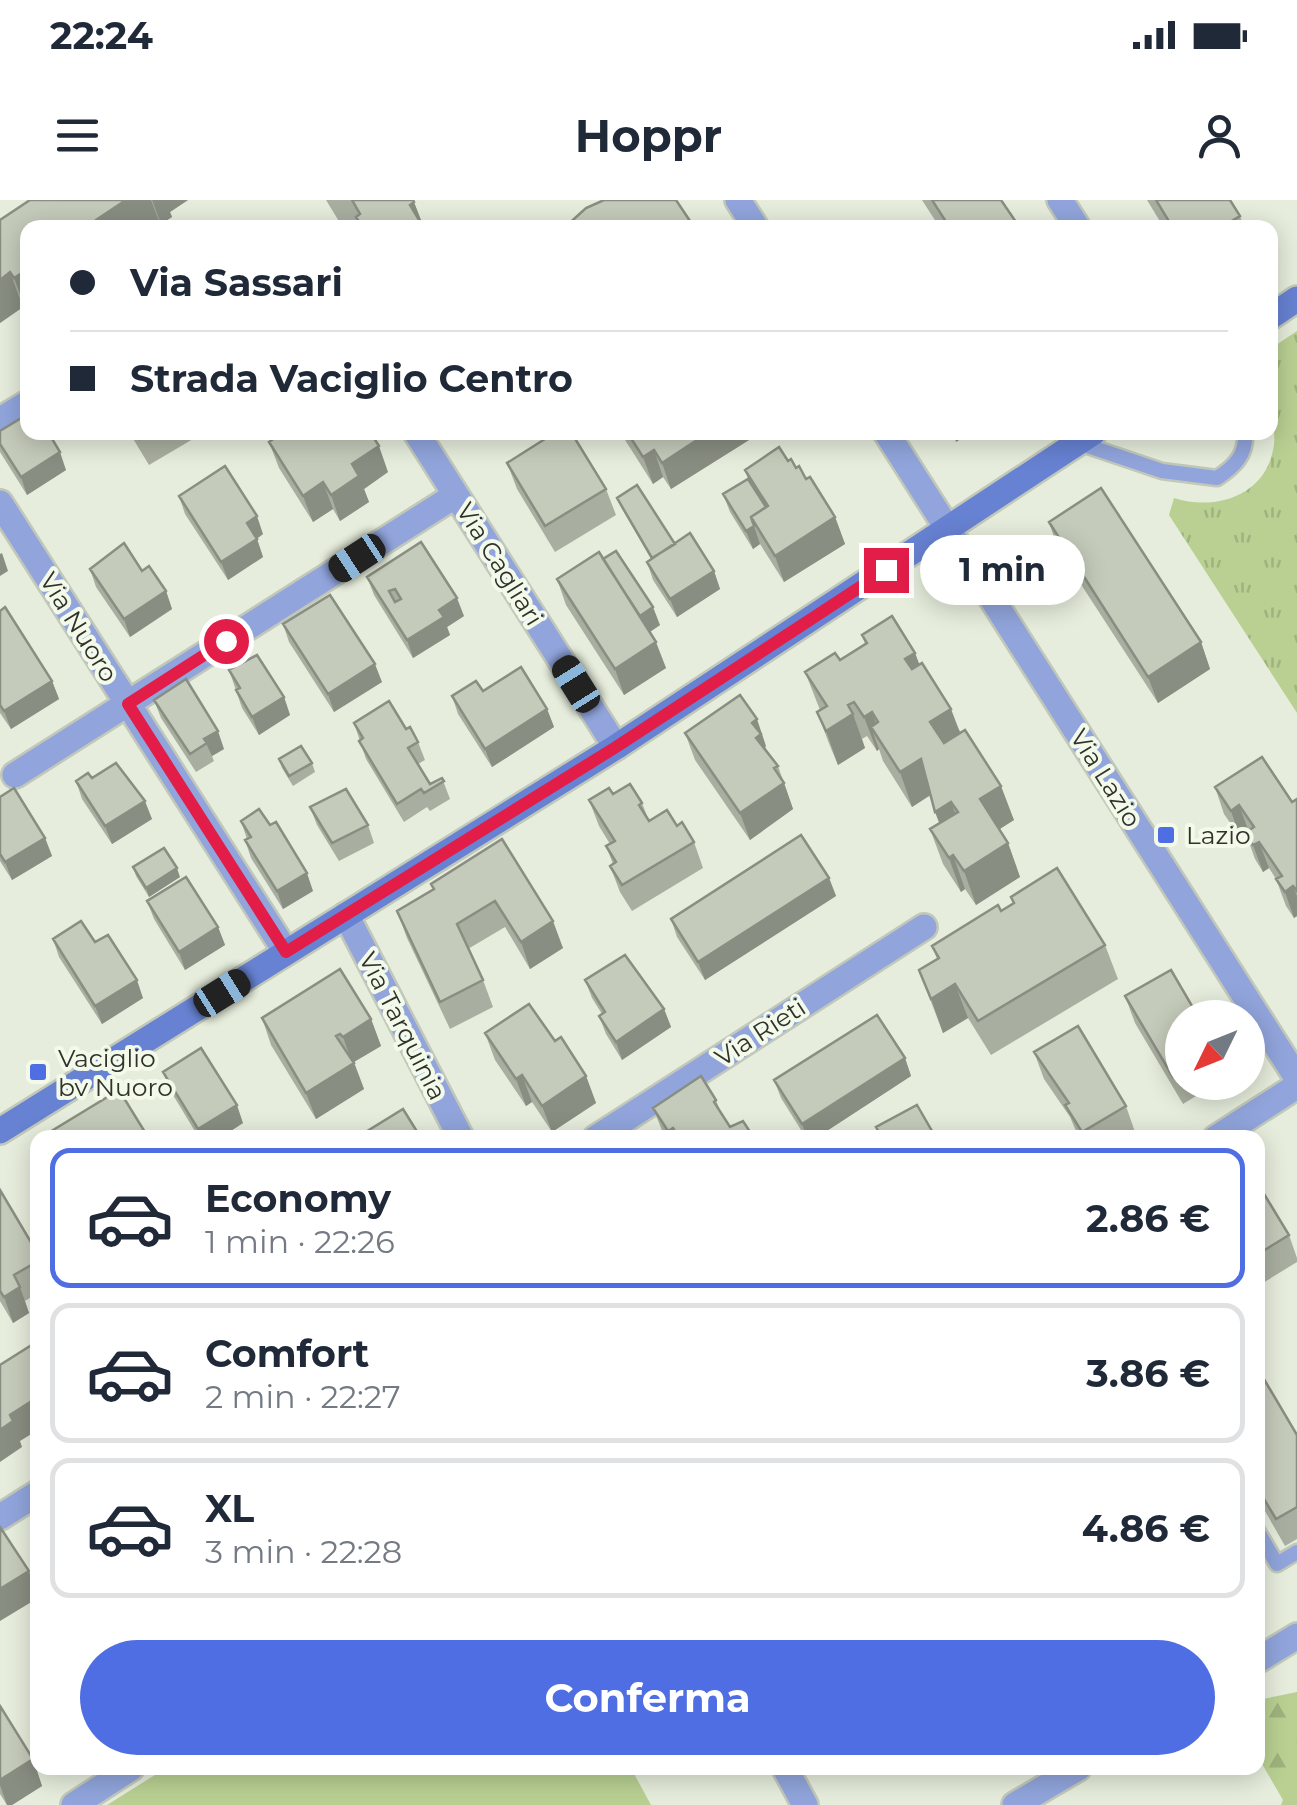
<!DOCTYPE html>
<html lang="it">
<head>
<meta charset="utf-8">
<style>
	body { margin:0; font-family:Montserrat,sans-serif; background:#f6f6f7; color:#1f2937; height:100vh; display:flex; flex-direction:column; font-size:38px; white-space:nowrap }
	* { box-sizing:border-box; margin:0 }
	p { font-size:32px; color:#747a83 }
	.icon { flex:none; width:55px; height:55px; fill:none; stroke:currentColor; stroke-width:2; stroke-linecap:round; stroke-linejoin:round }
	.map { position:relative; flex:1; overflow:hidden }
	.drawer { position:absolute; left:30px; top:930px; width:1235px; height:645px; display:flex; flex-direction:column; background:#fff; border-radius:20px; box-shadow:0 5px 25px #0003 }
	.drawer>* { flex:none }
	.banner { position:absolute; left:20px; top:20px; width:1258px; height:220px; border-radius:20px; box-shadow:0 5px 25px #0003; display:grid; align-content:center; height:220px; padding:0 50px; background:#fff }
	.needle { width:65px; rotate:227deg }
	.buttons { position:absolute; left:1165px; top:800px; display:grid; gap:20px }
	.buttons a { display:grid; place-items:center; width:100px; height:100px; border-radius:50%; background:#fff; box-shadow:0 5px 25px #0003; font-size:50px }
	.end { position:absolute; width:45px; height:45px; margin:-22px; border:12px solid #e11d48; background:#fff; box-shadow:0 0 0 5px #fff }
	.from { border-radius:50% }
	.bubble { position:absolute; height:70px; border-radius:35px; background:#fff; box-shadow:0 5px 25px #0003; font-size:32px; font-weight:700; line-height:70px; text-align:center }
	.car { position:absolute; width:30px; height:60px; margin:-30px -15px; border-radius:12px; box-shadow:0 0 8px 2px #0007; background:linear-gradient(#222 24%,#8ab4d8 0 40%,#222 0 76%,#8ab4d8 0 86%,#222 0) }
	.banner b { display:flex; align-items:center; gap:35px; height:95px; font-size:38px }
	.banner b+b { border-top:2px solid #e0e1e3 }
	.banner i { width:25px; height:25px; background:#1f2937 }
	ul { padding:18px 0 0; list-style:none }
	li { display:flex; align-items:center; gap:30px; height:140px; margin:0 20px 15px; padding:0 30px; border:5px solid #e0e1e3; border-radius:20px }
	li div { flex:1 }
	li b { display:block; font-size:38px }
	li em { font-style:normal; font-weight:700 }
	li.selected { border-color:#4f6ee3 }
	li>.icon { width:90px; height:90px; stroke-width:1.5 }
	.cta { display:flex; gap:20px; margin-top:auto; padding:20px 50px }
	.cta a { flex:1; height:115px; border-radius:60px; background:#4f6ee3; color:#fff; font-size:40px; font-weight:700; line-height:115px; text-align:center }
	.status { display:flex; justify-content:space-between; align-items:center; height:70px; padding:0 50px; background:#fff; direction:ltr }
	.status svg { height:28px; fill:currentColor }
	header { display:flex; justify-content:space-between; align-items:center; height:130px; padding:0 50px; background:#fff; font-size:45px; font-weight:700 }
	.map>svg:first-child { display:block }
</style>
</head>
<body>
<div class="status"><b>22:24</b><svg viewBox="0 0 49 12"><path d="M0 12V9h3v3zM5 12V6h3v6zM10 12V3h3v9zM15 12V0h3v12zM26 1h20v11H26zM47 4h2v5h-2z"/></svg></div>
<header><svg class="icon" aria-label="menu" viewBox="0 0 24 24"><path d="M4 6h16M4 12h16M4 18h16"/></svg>Hoppr<svg class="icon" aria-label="person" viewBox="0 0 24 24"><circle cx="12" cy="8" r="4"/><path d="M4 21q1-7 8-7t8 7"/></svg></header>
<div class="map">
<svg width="1297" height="1605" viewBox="0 0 1297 1605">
	<defs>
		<pattern id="grass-tufts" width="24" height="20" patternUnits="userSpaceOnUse" patternTransform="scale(2.5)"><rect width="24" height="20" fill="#b9d092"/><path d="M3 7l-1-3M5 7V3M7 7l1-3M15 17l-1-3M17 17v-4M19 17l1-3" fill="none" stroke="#9fb37e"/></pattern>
		<pattern id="forest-firs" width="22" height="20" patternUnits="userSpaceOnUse" patternTransform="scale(2.5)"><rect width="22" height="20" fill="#b9d092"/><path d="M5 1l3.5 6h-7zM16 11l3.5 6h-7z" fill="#9fb37e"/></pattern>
	</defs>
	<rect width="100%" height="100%" fill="#e6eddc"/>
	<path fill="url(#grass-tufts)" d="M1297 131V513L1169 315 1174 298C1213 311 1264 297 1273 250 1277 234 1271 220 1270 204 1269 186 1270 167 1270 149Z"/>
	<path fill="url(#forest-firs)" d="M1297 1492V1605H1281L1283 1600 1258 1557V1500Z"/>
	<path fill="#b9d092" d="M166 1568H631L651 1605H107Z"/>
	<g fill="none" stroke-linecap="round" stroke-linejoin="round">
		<g stroke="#c2c8b9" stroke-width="19">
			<path id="lane" d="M1079 243 1162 271 1217 278C1234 267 1247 255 1245 232
				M1258 1332 1277 1364 1297 1352"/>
		</g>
		<g stroke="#c2c8b9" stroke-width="30">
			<path id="street" d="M738 0 756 28
				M1060 0 1078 28
				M0 220 28 203
				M416 232 616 547
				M886 232 1297 878
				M0 303 286 752
				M15 575 456 295
				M346 715 461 938
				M596 938 924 727
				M1216 938 1297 886
				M0 1317 38 1293
				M1258 1460 1297 1436
				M785 1568 805 1605
				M74 1605 131 1568
				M1015 1605 1078 1568"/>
		</g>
		<g stroke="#c2c8b9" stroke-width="30">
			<path id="secondary" d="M1270 117 1297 99
				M0 931 616 547 1094 232"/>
		</g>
		<use href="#lane" stroke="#91a5dc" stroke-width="14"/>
		<use href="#street" stroke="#91a5dc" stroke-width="25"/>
		<use href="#secondary" stroke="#6782d2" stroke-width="25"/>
	</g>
	<path fill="#a9afa0" d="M30 0H188L170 12 172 17 161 24 159 21 149 28H28V112L23 107 0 123V20Z
		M326 0H413L424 28H343Z
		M922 0H1001L1020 28H940Z
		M1147 0H1230L1240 16 1244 28H1164Z
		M0 231 66 270 27 295 0 252Z
		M129 232H190L193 239 149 265Z
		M620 232H746L749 240 671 289 663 277 653 284Z
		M269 242 388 272 364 289 369 302 340 321 333 309 313 322 279 268Z
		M788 261 806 279 835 317 845 344 784 382 760 344 753 349 730 312 723 294 748 279 745 270Z
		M507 263 606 289 616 315 555 352 517 289Z
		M179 296 263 334 257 339 263 357 228 380 185 314Z
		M617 298 675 344 714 371 720 389 677 417 653 380 647 362 651 359 621 307Z
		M1049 322 1201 442 1210 469 1158 503 1058 349Z
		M603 359 660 425 650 432 666 468 624 495 566 405 557 379Z
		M90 369 142 371 166 391 172 409 130 437 96 387Z
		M367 377 464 416 447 427 450 435 413 458 374 395Z
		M0 411 52 481 59 499 11 529 0 513Z
		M283 424 382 482 334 512 289 442Z
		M862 435 915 453 919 464 1014 620 999 629 1008 643 1020 677 976 705 965 689 961 692 943 664 930 629 940 623 931 595 912 607 883 561 879 549 877 551 867 536 862 539 865 548 838 565 830 546 817 512 820 510 805 472 840 460 865 444Z
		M229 470 284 497 290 515 259 535 242 508Z
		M483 491 547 509 554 527 492 567 458 514 452 496Z
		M154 500 224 549 212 556 214 561 196 572 161 518Z
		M354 523 406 529 418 542 425 560 418 564 430 584 442 578 450 599 430 611 427 607 404 622 366 559Z
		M685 533 766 546 765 547 768 553 778 566 793 609 750 640 695 560Z
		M279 559 312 563 315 572 293 586 282 568Z
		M92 578 152 619 112 644 82 599 76 581Z
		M1215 587 1292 602 1297 599V716L1294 718 1286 706 1276 679 1269 668 1263 672 1255 659 1246 634 1240 637 1224 614Z
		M613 594 642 603 649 621 677 626 694 642 703 668 632 711 620 692 610 666 613 664 606 646 610 644 599 626 589 600Z
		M0 597 45 638 52 656 12 680 0 661Z
		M310 607 368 625 374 643 339 661 317 625Z
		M241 621 313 691 283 709 251 658 245 640 247 639Z
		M502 639 563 748 530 769 505 727 468 749 483 780 493 807 450 829 407 738 397 711 433 689 431 684Z
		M133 667 180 677 149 697 136 676Z
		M829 678 836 696 705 780 677 737 671 719Z
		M1011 697 1105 745 1118 779 991 855 968 818 943 833 919 770 937 759 932 746 1013 704Z
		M147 701 218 727 225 745 185 770 154 719Z
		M53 739 95 742 143 798 102 824 59 757Z
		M585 780 664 809 671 827 622 860 606 834 599 816 602 814 592 798Z
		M1125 796 1182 818V882H1219L1183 904 1135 823Z
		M262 818 371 819 381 846 354 862 364 889 316 919 271 845Z
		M485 833 555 841 586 876 596 903 552 932 532 902 526 906 495 860Z
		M1034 852 1126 906 1135 932 1126 938H1079L1070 917 1044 879Z
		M905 858 911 876 816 938H806L781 898 774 880Z
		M163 872 243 923 220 938H199L170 890Z
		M716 900 721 914 730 927 754 938H665L653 908Z
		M1258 985 1289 1035 1297 1058V1062L1258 1086Z
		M0 990 38 1054V1093L25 1101 29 1113 13 1123 0 1101Z
		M1258 1169 1297 1235V1339L1285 1346 1258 1299Z
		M0 1506 33 1559 42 1586 12 1605H7L0 1594Z"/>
	<path fill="#898e82" d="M126 0H151L159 21 149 28H99L96 20Z
		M152 0H188L170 12 172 17 161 24Z
		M414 2 424 28 410 5Z
		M690 21 692 28H679Z
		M28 63V112L27 113 14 78 22 66Z
		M10 72 23 107 0 123V80Z
		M709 232H746L749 240 671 289 662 263Z
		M953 232H972L956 242Z
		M379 246 388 272 364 289 369 302 340 321 331 295 352 264Z
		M654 250 663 277 653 284 643 257Z
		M60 252 66 270 27 295 21 277Z
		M323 282 333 309 313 322 303 296Z
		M257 316 263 334 253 341 247 323Z
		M835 317 845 344 784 382 775 356Z
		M754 326 760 344 753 349 746 331Z
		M257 339 263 357 228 380 221 362Z
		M2 353 8 371 0 376V354Z
		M714 371 720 389 677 417 670 399Z
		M166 391 172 409 130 437 124 419Z
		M457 398 464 416 447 427 450 435 413 458 407 440 439 410Z
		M653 407 660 425 645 435 638 417Z
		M656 442 666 468 624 495 615 469Z
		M1201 442 1210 469 1158 503 1148 477Z
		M915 453 928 487 918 493 905 459Z
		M375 464 382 482 334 512 328 494Z
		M52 481 59 499 11 529 4 511Z
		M284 497 290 515 259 535 252 517Z
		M547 509 554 527 492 567 485 549Z
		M951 509 964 543 943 557 930 522Z
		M872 512 884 546 871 527 879 549 877 551 864 517Z
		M853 514 865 548 838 565 826 531Z
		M757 519 766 546 765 547 770 560 756 538 752 523Z
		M218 531 224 549 212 556 204 539Z
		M921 559 933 593 912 607 900 572Z
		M784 583 793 609 750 640 740 613Z
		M1001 586 1014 620 992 634 980 599Z
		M145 601 152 619 112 644 105 626Z
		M951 602 964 636 948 646 935 612Z
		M1239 605 1249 632 1240 637 1231 611Z
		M45 638 52 656 12 680 5 662Z
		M1259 642 1269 668 1263 672 1253 645Z
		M1008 643 1020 677 976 705 964 671Z
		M953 655 965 689 961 692 949 658Z
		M177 668 180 677 149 697 146 688Z
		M307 673 313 691 283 709 277 691Z
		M829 678 836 696 705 780 698 762Z
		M1293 686 1297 696V716L1294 718 1285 692Z
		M553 721 563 748 530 769 521 742Z
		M218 727 225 745 185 770 179 752Z
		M137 780 143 798 102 824 95 806Z
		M955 784 968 818 943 833 931 799Z
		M664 809 671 827 622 860 616 842Z
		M371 819 381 846 352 863 343 837Z
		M905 858 911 876 816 938H807L802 924Z
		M354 863 364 889 316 919 306 893Z
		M522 875 532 902 526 906 516 879Z
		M586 876 596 903 552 932 542 906Z
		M237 905 243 923 220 938H201L198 929Z
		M673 928 676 938H671L668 931Z
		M20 1087 29 1113 13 1123 4 1097Z
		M38 1197V1230L20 1241 22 1247 0 1262V1230L10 1215Z
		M29 1371 38 1398 0 1421V1389Z
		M33 1559 42 1586 12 1605H7L0 1585V1580Z"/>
	<path fill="#c4cbba" stroke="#898e82" stroke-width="2.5" fill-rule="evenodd" d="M30 0H126L96 20 97 24 92 28H28V63L22 66 25 71 14 78 10 72 0 80V20Z
		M352 0H413L414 2 410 5 424 28H363L356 17 360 14Z
		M604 0H676L690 21 679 28H564L586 8Z
		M932 0H1001L1020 28H950Z
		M1156 0H1230L1240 16 1220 28H1173Z
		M28 214V232H48L60 252 21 277 0 244V231Z
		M136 232H150L140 239Z
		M283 232H370L379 246 352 264 359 276 331 295 323 282 303 296 269 242Z
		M556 232H571L606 289 545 326 507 263Z
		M627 232H709L662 263 654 250 643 257Z
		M779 247 788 261 791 259 796 268 799 266 806 279 810 277 835 317 775 356 751 317 768 306 745 270Z
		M225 266 257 316 247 323 257 339 221 362 179 296Z
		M748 279 766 307 751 317 754 326 746 331 723 294Z
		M637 285 675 344 652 358 617 298Z
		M1101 288 1201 442 1148 477 1049 322Z
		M690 333 714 371 670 399 647 362Z
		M421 342 457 398 439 410 444 417 407 440 367 377ZM395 389 401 399 395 402 389 391Z
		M124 343 142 371 149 366 166 391 124 419 90 369Z
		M616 351 653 407 640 416 603 359Z
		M599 352 656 442 615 469 557 379Z
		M330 395 375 464 328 494 283 424Z
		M5 407 52 481 4 511 0 505V411Z
		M892 416 915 453 905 459 912 469 922 463 951 509 930 522 944 543 965 530 1001 586 980 599 1008 643 964 671 953 655 949 658 930 629 958 612 951 602 935 612 921 559 900 572 871 527 878 522 872 512 864 517 854 502 848 505 853 514 826 531 817 512 827 506 805 472 835 453 840 460 867 443 862 435Z
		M257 455 284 497 252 517 236 490 240 488 229 470Z
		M521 467 547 509 485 549 452 496 476 481 483 491Z
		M186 479 218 531 204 539 207 543 190 554 154 500Z
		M740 495 757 519 752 523 761 534 756 538 778 566 774 568 784 583 740 613 685 533Z
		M389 501 406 529 410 527 418 542 408 548 430 584 442 578 444 581 424 593 421 589 397 604 359 541 363 538 354 523Z
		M301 546 312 563 289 576 279 559Z
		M1262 557 1292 602 1297 599V691L1293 686 1285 692 1276 679 1282 676 1259 642 1253 645 1245 633 1254 627 1239 605 1231 611 1215 587Z
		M116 563 145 601 105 626 76 581 88 573 92 578Z
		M630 584 642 603 639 605 649 621 667 610 677 626 682 622 694 642 622 685 610 666 616 662 606 646 615 641 589 600 609 588 613 594Z
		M14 588 45 638 5 662 0 654V597Z
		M346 589 368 625 332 643 310 607Z
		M259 609 270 625 276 622 307 673 277 691 245 640 251 637 241 621Z
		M801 635 829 678 698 762 671 719Z
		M502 639 553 721 521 742 495 701 457 724 483 780 440 802 397 711 434 689 431 684Z
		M164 648 177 668 146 688 133 667Z
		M1057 668 1105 745 978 821 955 784 931 799 919 770 939 758 932 746 998 705 1001 711 1014 703 1011 697Z
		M186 677 218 727 179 752 147 701Z
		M81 721 95 742 108 735 137 780 95 806 53 739Z
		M625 755 664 809 616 842 599 816 605 812 585 780Z
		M340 769 371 819 343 837 340 834 336 836 354 863 306 893 262 818Z
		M1171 770 1199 818H1182V872L1173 877 1125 796Z
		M529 804 555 841 561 837 586 876 542 906 522 875 516 879 485 833Z
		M877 815 905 858 802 924 774 880Z
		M1078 826 1126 906 1082 932 1065 905 1069 903 1034 852Z
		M201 848 237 905 198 929 163 872Z
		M701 876 716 900 714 902 730 927 743 921 754 938H679L673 928 668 931 653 908Z
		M119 890 148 937 147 938H40Z
		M917 905 936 938H874L880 934 876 927Z
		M403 909 421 938H356Z
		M1258 984 1289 1035 1258 1054Z
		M0 990 38 1054V1061L14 1075 20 1087 4 1097 0 1091Z
		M38 1141V1197L10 1215 13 1221 0 1230V1165Z
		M1258 1169 1297 1235V1307L1276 1319 1258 1289Z
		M0 1327 29 1371 0 1389Z
		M0 1506 33 1559 0 1580Z"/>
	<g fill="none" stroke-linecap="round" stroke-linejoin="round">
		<path stroke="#e11d48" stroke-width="12" d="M226 441 128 504 286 752 616 547 886 370"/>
	</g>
	<g fill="#4f6ee3" stroke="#f3fae9" stroke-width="4">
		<rect x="1156" y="625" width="20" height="20" rx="5"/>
		<rect x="28" y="862" width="20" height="20" rx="5"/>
	</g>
	<g text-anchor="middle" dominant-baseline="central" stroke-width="8" stroke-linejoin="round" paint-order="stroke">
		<g font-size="25" fill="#30332c" stroke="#f3fae9">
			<text transform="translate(500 364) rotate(58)">Via Cagliari</text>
			<text transform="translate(79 427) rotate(58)">Via Nuoro</text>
			<text transform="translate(1106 578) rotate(58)">Via Lazio</text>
			<text transform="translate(403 826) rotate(63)">Via Tarquinia</text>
			<text transform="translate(760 832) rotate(-33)">Via Rieti</text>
		</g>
		<g font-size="25" fill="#30332c" stroke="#f3fae9" text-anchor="start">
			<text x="1186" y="635">Lazio</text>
			<text x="58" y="858">Vaciglio<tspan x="58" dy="29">bv Nuoro</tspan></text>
		</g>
	</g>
</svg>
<div class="buttons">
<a><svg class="needle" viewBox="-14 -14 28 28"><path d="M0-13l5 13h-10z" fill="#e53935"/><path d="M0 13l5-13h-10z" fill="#747a83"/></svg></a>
</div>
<i class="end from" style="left:226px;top:441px"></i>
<i class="end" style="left:886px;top:370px"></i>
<div class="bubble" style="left:920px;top:335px;width:165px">1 min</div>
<i class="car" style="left:357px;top:358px;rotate:237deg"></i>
<i class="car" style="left:576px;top:484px;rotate:328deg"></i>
<i class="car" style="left:222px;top:793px;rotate:58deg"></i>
<div class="banner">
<b><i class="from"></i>Via Sassari</b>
<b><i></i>Strada Vaciglio Centro</b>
</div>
<section class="drawer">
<ul>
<li class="selected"><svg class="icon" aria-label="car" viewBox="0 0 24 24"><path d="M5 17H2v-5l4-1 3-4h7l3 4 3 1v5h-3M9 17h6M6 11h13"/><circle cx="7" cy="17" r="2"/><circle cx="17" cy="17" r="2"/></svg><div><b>Economy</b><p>1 min · 22:26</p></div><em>2.86 €</em></li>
<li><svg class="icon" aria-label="car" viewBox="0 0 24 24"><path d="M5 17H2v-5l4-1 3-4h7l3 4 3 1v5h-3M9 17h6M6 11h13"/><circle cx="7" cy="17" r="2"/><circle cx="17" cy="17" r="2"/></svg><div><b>Comfort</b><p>2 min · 22:27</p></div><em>3.86 €</em></li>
<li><svg class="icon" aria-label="car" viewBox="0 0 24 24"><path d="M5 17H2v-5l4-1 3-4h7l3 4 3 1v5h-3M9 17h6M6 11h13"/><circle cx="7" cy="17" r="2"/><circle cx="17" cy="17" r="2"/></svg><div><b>XL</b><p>3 min · 22:28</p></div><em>4.86 €</em></li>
</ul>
<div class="cta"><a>Conferma</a></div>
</section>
</div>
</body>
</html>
